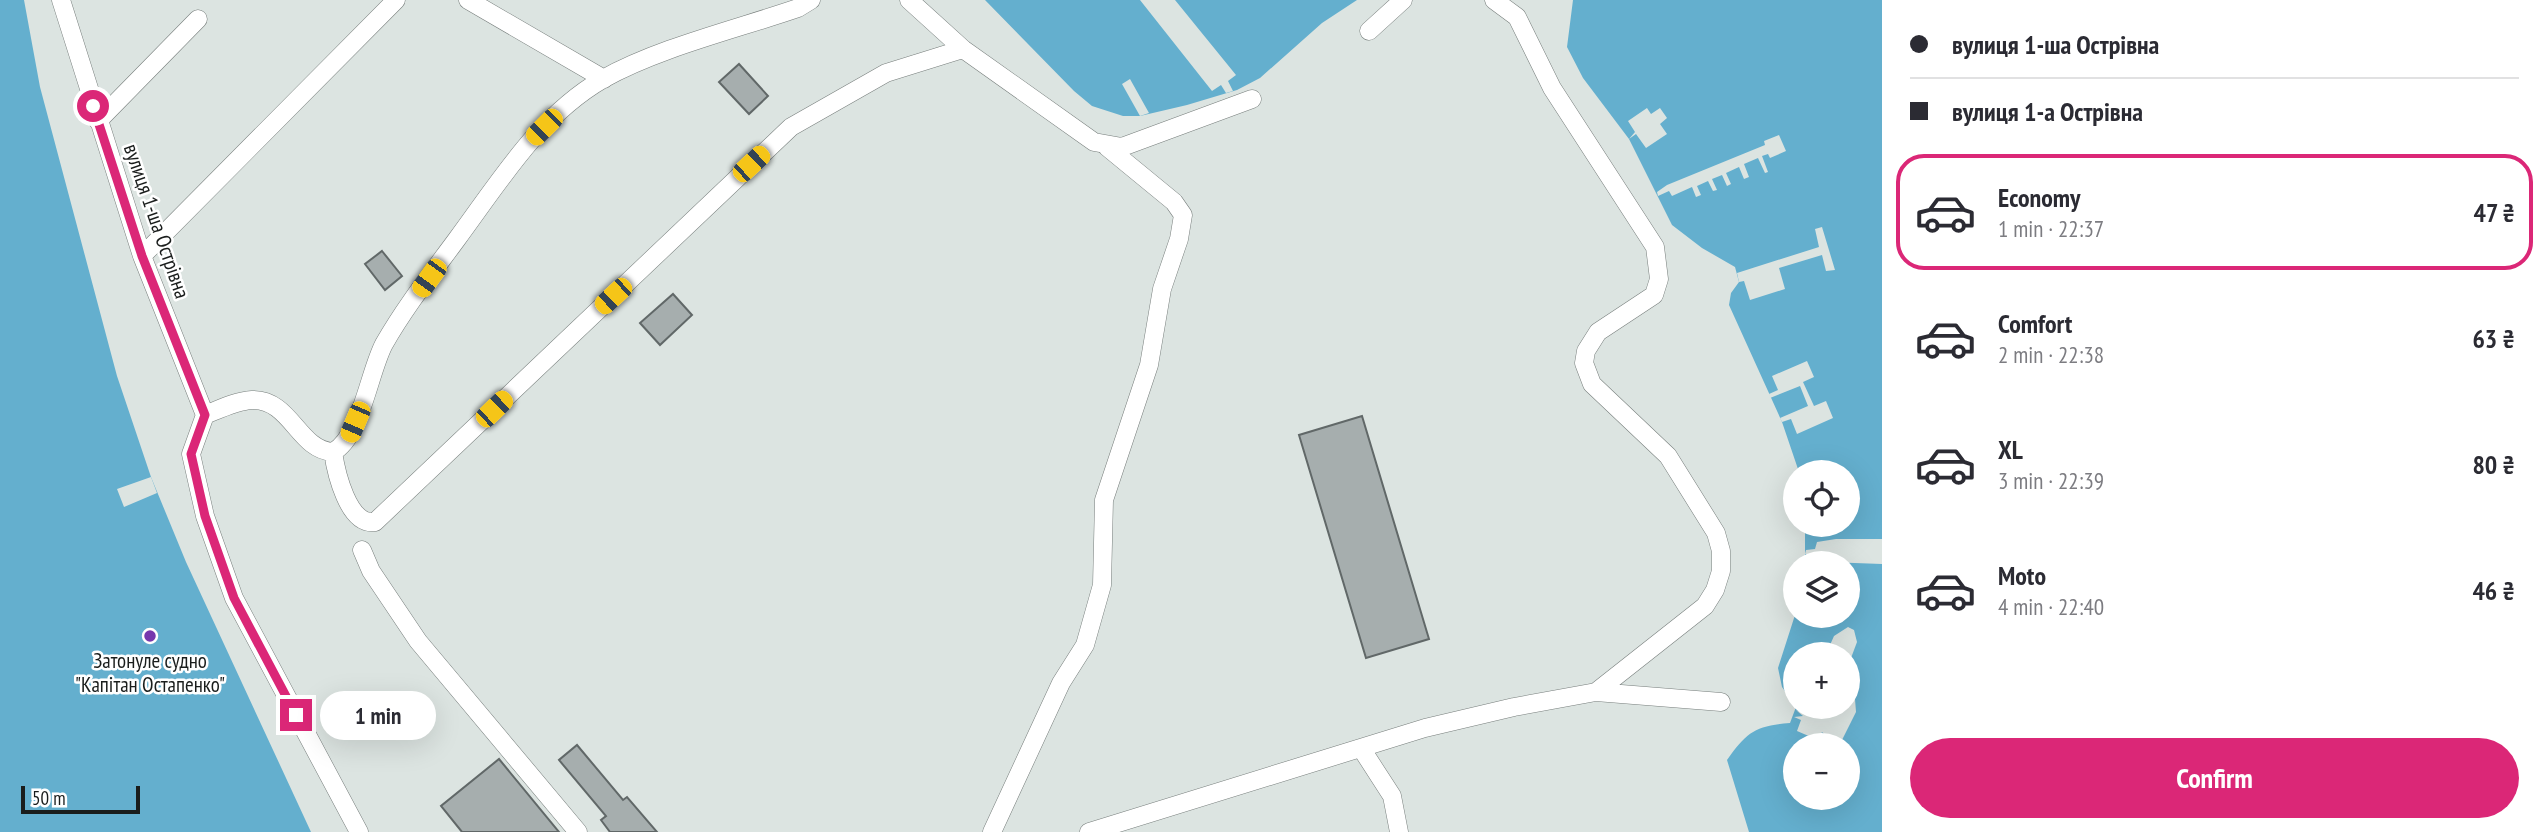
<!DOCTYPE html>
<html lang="en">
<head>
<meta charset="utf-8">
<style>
	body { margin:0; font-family:"PT Sans Narrow",sans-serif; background:#f7f7f7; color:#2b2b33; height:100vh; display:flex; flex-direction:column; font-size:26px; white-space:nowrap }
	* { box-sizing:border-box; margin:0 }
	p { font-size:23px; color:#7c7c81 }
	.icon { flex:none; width:38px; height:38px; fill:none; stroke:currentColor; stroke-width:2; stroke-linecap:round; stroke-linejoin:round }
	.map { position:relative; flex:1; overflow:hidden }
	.details { display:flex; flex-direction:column; background:#fff; width:665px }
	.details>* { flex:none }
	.hud { display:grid; align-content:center; height:154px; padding:0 28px; background:#fff }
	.buttons { position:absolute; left:1783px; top:460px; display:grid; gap:14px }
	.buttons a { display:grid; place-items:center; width:77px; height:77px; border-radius:50%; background:#fff; box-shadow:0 7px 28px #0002; font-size:35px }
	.scale { position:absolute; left:21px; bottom:18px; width:119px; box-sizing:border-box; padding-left:7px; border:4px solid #1a1d1c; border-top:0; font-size:19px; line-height:24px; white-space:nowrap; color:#1a1d1c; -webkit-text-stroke:5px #fff; paint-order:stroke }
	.end { position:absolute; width:32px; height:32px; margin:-16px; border:9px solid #db2777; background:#fff; box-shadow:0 0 0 4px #fff }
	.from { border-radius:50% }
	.bubble { position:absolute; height:49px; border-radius:24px; background:#fff; box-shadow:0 7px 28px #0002; font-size:23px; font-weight:700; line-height:49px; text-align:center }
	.car { position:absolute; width:21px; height:42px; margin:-21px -10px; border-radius:9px; box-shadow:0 0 5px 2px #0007; background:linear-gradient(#f5c518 24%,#345 0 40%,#f5c518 0 76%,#345 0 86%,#f5c518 0) }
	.hud b { display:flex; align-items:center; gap:24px; height:66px; font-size:26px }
	.hud b+b { border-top:2px solid #e1e1e2 }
	.hud i { width:18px; height:18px; background:#2b2b33 }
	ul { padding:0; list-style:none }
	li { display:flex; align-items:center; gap:21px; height:116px; margin:0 14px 10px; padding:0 14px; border:4px solid transparent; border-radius:28px }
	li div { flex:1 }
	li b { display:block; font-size:26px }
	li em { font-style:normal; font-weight:700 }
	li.on { border-color:#db2777 }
	li>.icon { width:63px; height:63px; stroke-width:1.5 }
	.button { display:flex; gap:14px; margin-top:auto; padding:14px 28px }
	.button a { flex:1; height:80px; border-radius:42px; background:#db2777; color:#fff; font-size:28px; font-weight:700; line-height:80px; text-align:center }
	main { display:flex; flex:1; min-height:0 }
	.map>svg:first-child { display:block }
</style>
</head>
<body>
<main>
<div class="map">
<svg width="1882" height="832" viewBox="0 0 1882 832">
	<rect width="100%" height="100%" fill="#dce4e1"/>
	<path fill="#64afce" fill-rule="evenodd" d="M0 0H24L40 87 117 376 151 477 186 562 311 832H0Z
		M985 0H1357L1322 23 1260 78 1237 90 1187 105 1140 116H1123L1092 106 1074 91Z
		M1573 0H1882V832H1749L1727 760C1747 732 1755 726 1790 723L1796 707H1848V654H1796L1795 705 1782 687 1778 668 1795 615 1848 616V564L1805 563V525H1848V472H1799L1782 422 1729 305 1731 293 1739 282 1735 267 1702 248 1672 225 1629 139 1583 78 1567 47ZM1796 746H1848V798H1796Z"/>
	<path fill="#dce4e1" d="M1140 0H1175L1236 75 1228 81 1233 91 1226 93 1221 85 1212 91Z
		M1130 79 1149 113 1140 116 1122 84Z
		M1647 108 1651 114 1660 108 1667 118 1660 124 1667 134 1646 148 1636 134 1629 139 1635 132 1628 121Z
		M1779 135 1786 151 1770 158 1768 154 1762 156 1768 172 1765 173 1758 158 1744 164 1749 177 1744 179 1739 167 1726 173 1731 184 1727 186 1722 175 1712 179 1717 190 1713 191 1708 181 1697 186 1701 195 1696 197 1692 187 1672 196 1669 191 1658 196 1657 192 1667 185 1765 145 1764 141Z
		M1822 227 1835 270 1826 271 1822 255 1779 268 1785 289 1750 300 1744 281 1739 282 1737 273 1819 247 1815 229Z
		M1807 361 1814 377 1803 382 1814 406 1826 401 1833 418 1797 434 1791 419 1782 422 1780 418 1808 406 1800 386 1770 398 1769 394 1778 390 1772 376Z
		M151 477 157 493 124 507 117 489Z
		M1836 539H1882V564L1827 562 1816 558V554H1805L1806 550 1815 549 1817 542Z
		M1848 627 1854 630 1857 642 1848 666V654H1826L1834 636Z
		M1848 694 1855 699 1856 712 1842 740H1830L1822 732 1818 740 1797 731 1801 720 1794 717 1803 716 1796 710 1803 713 1806 707H1848Z"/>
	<path fill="#a6aeae" stroke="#616868" stroke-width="2" d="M739 64 768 96 749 114 719 82Z
		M382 251 402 276 385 290 365 264Z
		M673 294 692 315 660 345 640 323Z
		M1362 416 1429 639 1366 658 1299 435Z
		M577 745 623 800 627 797 657 832H610L601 820 606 816 559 760Z
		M499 759 559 832H462L441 806Z"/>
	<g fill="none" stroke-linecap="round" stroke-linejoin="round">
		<g stroke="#777e7c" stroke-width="19">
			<path id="minor" d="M61 0 142 256 205 415
				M468 0 604 79
				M909 0 963 49 1094 142 1122 147 1252 99
				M1494 0 1517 17 1552 88 1655 247 1659 279 1654 295 1598 332 1586 351 1584 363 1592 384 1668 456 1716 533 1721 551V571L1715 590 1705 606 1596 692
				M1369 31 1403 0
				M98 121 198 19
				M142 256 396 0
				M205 415 191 454 205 516 234 598 359 832
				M205 415C220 409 236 401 252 400 291 399 298 450 333 452
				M333 452C336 472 348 526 375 522L791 127 886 73 963 49
				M333 452C361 437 369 372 384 344 405 307 432 273 457 239 500 181 539 116 603 79 658 48 737 29 798 8L811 0
				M362 550 371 571 418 641 578 832
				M1361 748 1392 796 1399 832
				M992 832 1061 683 1085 645 1102 585 1104 500 1149 365 1162 289 1179 239 1183 215 1174 202 1107 147
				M1089 832 1425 728 1514 707 1596 692 1721 702"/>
		</g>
		<use href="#minor" stroke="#fff" stroke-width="18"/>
	</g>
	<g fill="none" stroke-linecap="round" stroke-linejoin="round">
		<path stroke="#db2777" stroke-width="9" d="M93 106 142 256 205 415 191 454 205 516 234 598 296 715"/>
	</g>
	<circle fill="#7638ad" stroke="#fff" stroke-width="2.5" cx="150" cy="636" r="7"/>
	<g text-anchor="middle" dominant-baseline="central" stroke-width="5" stroke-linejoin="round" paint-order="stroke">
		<g font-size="21" fill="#1a1d1c" stroke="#fff">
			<text transform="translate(157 221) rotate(71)">вулиця 1-ша Острівна</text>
		</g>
		<g font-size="21" fill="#1a1d1c" stroke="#fff">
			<text x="150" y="660">Затонуле судно<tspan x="150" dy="24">"Капітан Остапенко"</tspan></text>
		</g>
	</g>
</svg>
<div class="buttons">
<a><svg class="icon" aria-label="locate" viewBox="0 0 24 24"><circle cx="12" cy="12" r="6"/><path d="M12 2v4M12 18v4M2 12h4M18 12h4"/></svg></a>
<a><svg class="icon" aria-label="layers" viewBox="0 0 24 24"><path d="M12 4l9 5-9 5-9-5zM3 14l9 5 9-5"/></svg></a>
<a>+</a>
<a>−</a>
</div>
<div class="scale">50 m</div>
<i class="end from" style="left:93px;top:106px"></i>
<i class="end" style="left:296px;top:715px"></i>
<div class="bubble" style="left:320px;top:691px;width:116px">1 min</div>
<i class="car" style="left:544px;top:127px;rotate:225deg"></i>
<i class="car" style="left:751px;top:164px;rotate:47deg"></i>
<i class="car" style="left:429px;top:278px;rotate:216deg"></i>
<i class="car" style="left:613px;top:296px;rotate:227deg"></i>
<i class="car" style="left:494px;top:409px;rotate:46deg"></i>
<i class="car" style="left:355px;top:422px;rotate:203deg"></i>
</div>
<section class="details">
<div class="hud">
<b><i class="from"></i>вулиця 1-ша Острівна</b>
<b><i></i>вулиця 1-а Острівна</b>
</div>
<ul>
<li class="on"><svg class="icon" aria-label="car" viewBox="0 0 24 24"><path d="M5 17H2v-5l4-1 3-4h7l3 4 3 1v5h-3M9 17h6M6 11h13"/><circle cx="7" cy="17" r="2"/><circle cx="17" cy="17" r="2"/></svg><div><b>Economy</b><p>1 min · 22:37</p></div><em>47 ₴</em></li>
<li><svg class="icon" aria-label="car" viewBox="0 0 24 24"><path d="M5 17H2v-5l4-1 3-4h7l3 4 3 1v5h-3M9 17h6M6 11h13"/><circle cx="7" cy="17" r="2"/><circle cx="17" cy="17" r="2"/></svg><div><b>Comfort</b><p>2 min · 22:38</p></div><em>63 ₴</em></li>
<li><svg class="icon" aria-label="car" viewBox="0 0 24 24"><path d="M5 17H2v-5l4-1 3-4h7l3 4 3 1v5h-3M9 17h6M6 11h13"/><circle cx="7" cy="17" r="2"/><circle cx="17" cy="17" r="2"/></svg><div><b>XL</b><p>3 min · 22:39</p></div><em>80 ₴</em></li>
<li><svg class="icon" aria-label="car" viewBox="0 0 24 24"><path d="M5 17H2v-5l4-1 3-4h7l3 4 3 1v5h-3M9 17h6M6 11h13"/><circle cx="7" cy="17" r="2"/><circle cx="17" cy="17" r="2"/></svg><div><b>Moto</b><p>4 min · 22:40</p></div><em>46 ₴</em></li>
</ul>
<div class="button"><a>Confirm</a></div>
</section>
</main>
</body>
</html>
